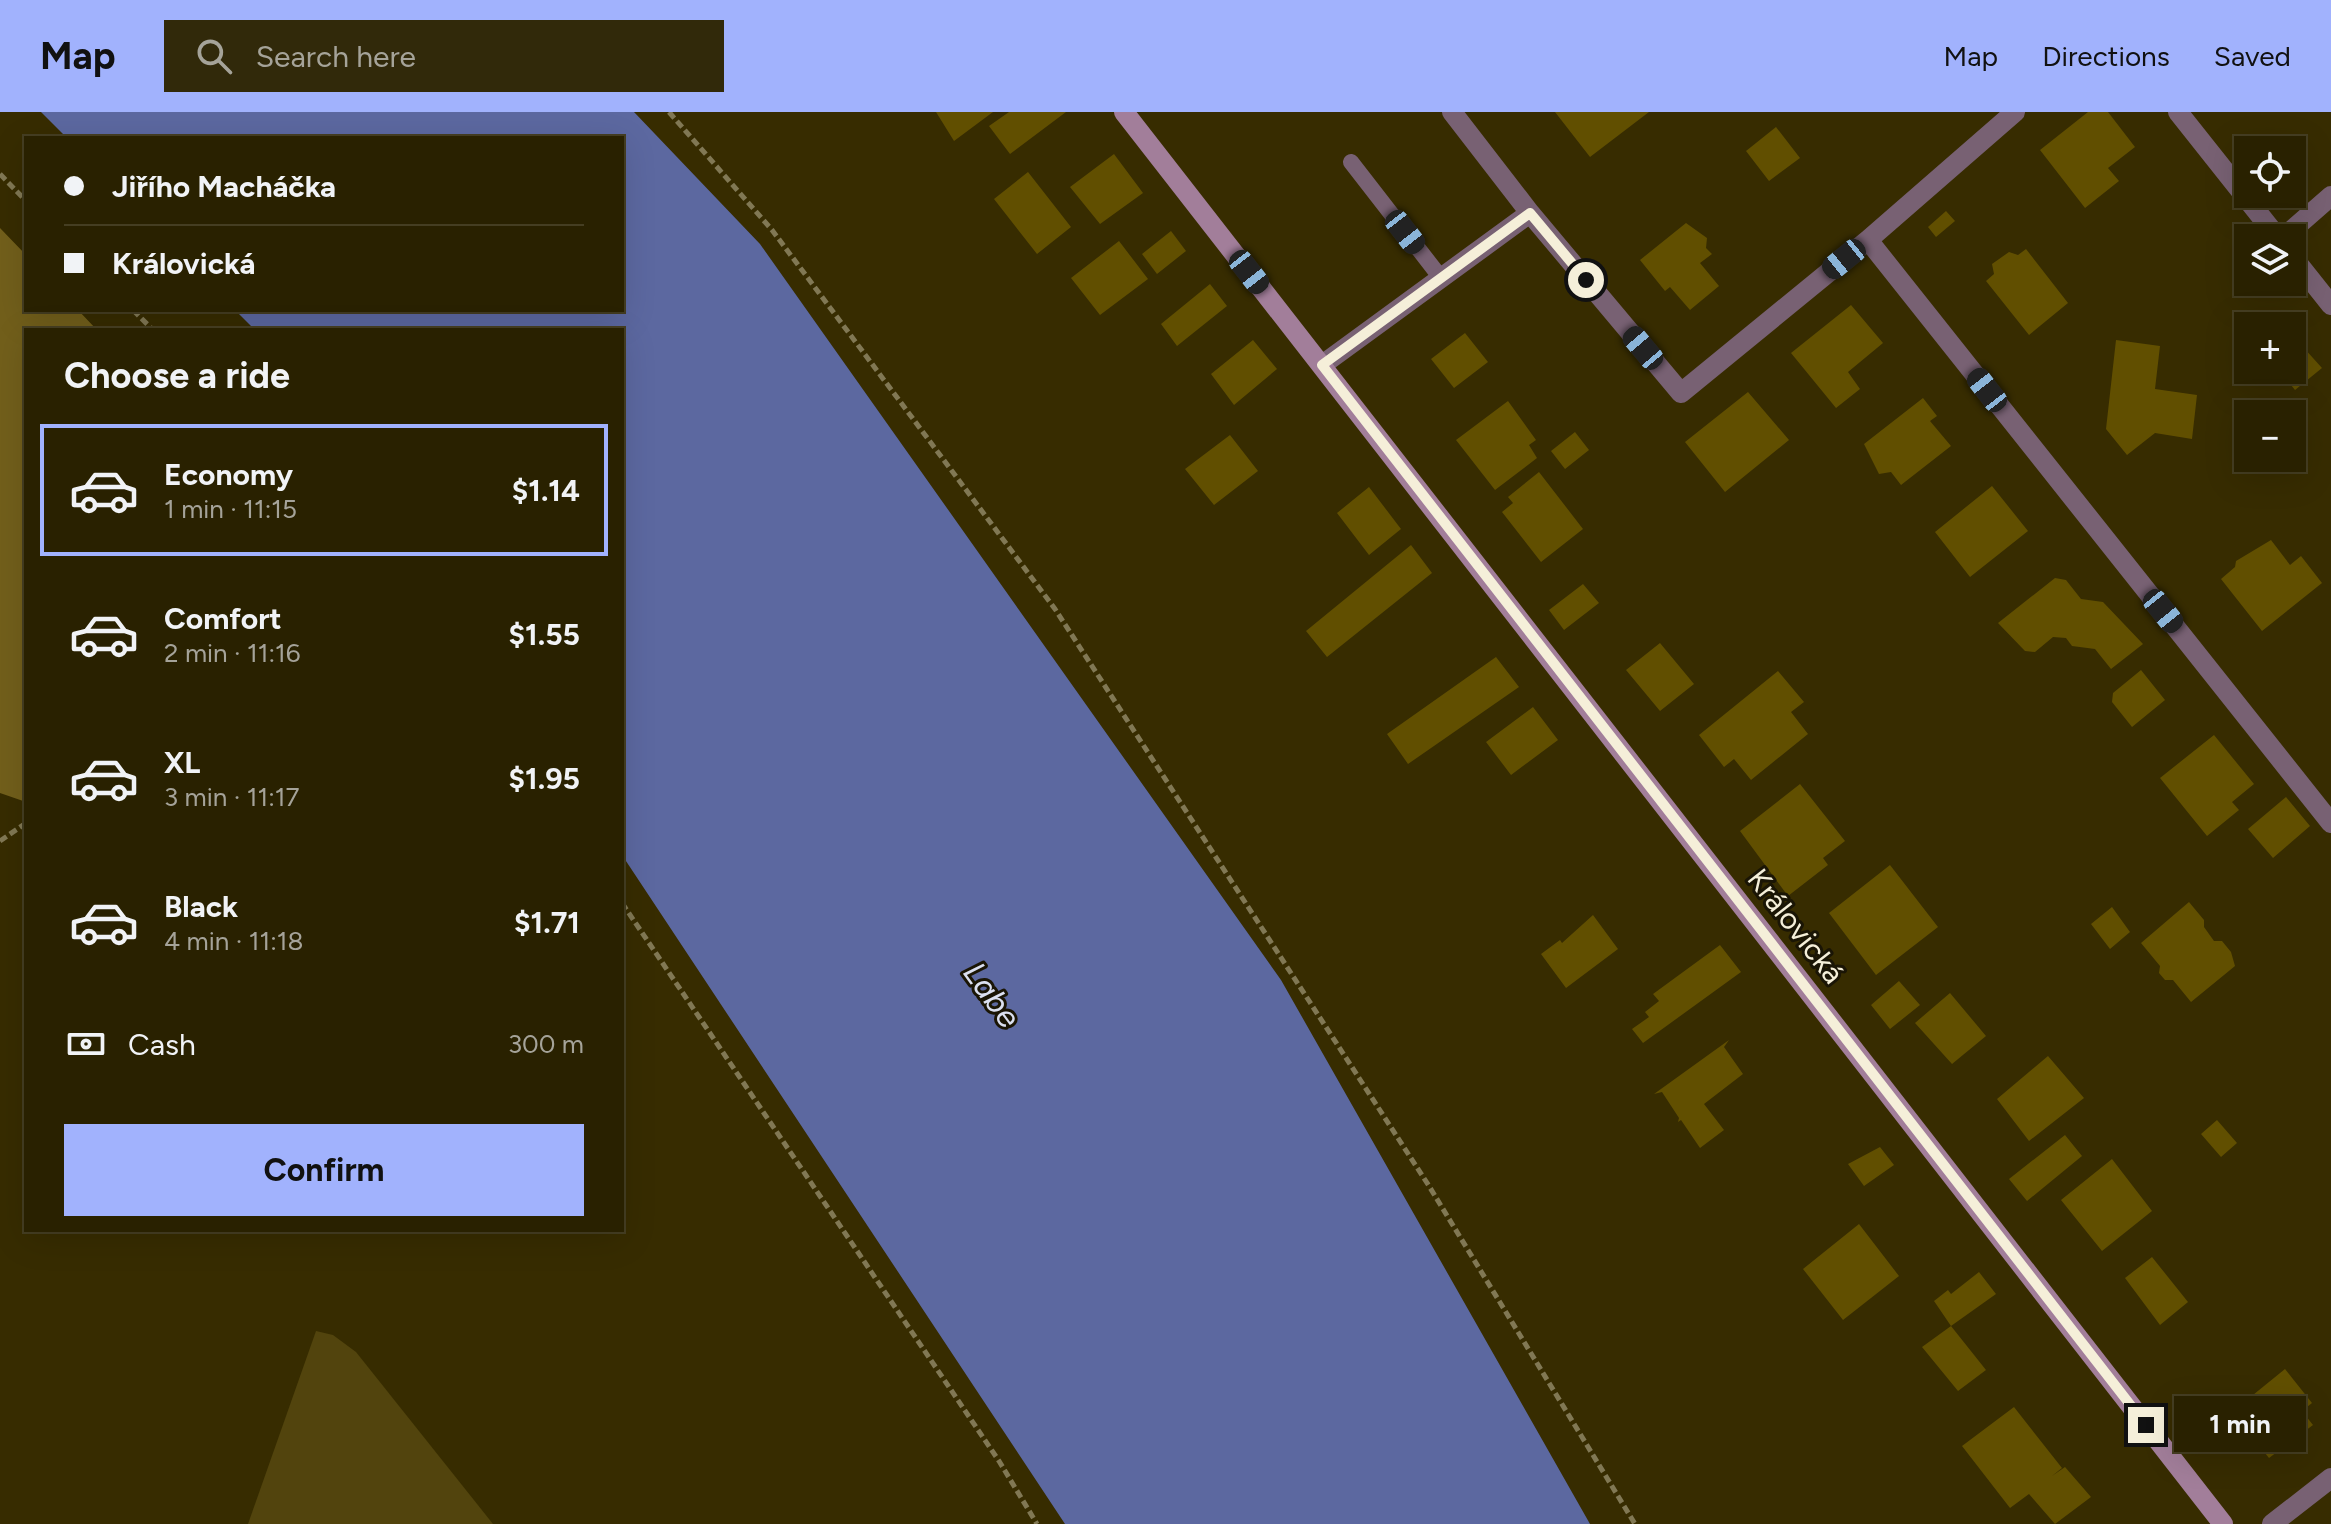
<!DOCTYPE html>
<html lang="en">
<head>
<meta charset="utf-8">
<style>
	body { margin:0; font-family:Figtree,sans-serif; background:#31290a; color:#f1f3f6; height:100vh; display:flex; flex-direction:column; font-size:30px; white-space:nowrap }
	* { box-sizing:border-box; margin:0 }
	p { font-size:26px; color:#a5a399 }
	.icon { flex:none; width:44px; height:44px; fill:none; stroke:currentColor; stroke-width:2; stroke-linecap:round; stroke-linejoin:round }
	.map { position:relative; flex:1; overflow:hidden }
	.panel { position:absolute; left:24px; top:216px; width:600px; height:904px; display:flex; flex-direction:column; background:#292100; border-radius:0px; box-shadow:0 8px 32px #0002,0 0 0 2px #453e22 }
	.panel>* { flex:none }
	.top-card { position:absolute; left:24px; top:24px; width:600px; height:176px; border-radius:0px; box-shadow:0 8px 32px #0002,0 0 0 2px #453e22; display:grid; align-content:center; height:176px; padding:0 40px; background:#292100 }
	.fabs { position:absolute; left:2234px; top:24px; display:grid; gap:16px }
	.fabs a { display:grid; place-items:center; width:72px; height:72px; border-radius:0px; background:#292100; box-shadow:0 8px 32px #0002,0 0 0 2px #453e22; font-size:40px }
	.end { position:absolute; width:36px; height:36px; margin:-18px; border:10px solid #f5efd9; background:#111; box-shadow:0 0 0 4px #111 }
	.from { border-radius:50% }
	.bubble { position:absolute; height:56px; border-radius:0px; background:#292100; box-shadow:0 8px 32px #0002,0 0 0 2px #453e22; font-size:26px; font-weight:700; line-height:56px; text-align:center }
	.car { position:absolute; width:24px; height:48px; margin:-24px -12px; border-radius:10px; box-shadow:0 0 6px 2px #0007; background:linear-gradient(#222 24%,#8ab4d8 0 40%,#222 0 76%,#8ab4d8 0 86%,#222 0) }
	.top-card b { display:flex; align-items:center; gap:28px; height:76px; font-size:30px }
	.top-card b+b { border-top:2px solid #453e22 }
	.top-card i { width:20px; height:20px; background:#f1f3f6 }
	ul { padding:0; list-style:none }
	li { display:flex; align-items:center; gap:24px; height:132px; margin:0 16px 12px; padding:0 24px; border:4px solid transparent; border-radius:0px }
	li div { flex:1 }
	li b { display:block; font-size:30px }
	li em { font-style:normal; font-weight:700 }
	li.current { border-color:#a1b2fd }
	li>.icon { width:72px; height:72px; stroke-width:1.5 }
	h2 { padding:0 40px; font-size:36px; line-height:96px }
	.pay { display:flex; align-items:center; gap:20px; height:88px; padding:0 40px; font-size:30px }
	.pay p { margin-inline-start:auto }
	.cta { display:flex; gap:16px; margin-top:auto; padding:16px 40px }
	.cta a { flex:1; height:92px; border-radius:0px; background:#a1b2fd; color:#111; font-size:32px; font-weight:700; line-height:92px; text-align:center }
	header { display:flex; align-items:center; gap:48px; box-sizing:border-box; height:112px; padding:0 40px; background:#a1b2fd; color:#111 }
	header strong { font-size:38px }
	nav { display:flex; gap:44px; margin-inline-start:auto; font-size:28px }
	.search { width:560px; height:72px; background:#31290a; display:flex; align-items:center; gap:20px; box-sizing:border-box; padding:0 28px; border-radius:0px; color:#a5a399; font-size:30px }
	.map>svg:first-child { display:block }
</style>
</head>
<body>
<header>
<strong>Map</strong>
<div class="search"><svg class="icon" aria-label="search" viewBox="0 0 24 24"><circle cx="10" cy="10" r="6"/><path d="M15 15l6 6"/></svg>Search here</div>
<nav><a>Map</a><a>Directions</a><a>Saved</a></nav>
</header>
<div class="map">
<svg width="2331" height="1412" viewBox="0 0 2331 1412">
	<rect width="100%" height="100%" fill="#372c00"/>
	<path fill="#52440d" d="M316 1219 333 1223 356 1240 493 1412H248Z"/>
	<path fill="#725f1b" d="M0 116 26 143V198H78L97 218H26V690L0 681Z"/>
	<path fill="#5c68a0" d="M41 0H634L760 132 1281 868 1590 1412H1065L622 743V218H255L235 198H622V26H67Z"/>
	<path fill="#614f00" d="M936 0H993L954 29Z
		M1009 0H1066L1010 42 989 14Z
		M1555 0H1649L1590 45Z
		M2088 0H2108L2135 35 2108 56 2119 69 2085 96 2040 38Z
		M1776 15 1800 46 1769 69 1746 39Z
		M1114 42 1143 81 1100 112 1070 75Z
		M1028 60 1071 115 1037 142 994 87Z
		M1946 99 1955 109 1936 125 1928 115Z
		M1686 111 1707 126 1706 136 1712 142 1700 151 1719 174 1690 198 1670 175 1665 179 1640 148Z
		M1171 119 1186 139 1157 162 1142 142Z
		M1119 129 1148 167 1100 203 1071 166Z
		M2026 137 2068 191 2029 223 1986 169 1994 162 1992 152 2009 140 2018 143Z
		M1210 172 1227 194 1177 234 1161 212Z
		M1851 193 1883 231 1848 260 1860 277 1836 296 1791 241Z
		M1465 221 1488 250 1454 276 1431 247Z
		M1253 228 1277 257 1234 293 1211 262Z
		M2116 228 2160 234 2155 277 2197 283 2192 327 2155 321 2127 343 2106 317Z
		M2304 236 2322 256 2295 278 2279 258H2292V246Z
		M1748 280 1789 328 1725 380 1685 330Z
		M1923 286 1937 304 1930 309 1951 334 1901 373 1891 360 1879 362 1864 332Z
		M1508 289 1536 328 1529 333 1537 346 1495 378 1456 328Z
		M1575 320 1589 338 1565 357 1551 339Z
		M1230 323 1258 359 1214 393 1185 357Z
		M1539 360 1583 417 1541 450 1502 400 1513 391 1508 385Z
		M1992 374 2028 419 1970 465 1935 420Z
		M1369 375 1401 417 1369 443 1337 401Z
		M2271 428 2290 453 2301 444 2322 471 2262 519 2221 467 2235 455 2236 449Z
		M1411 433 1432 461 1327 545 1306 519Z
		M2055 466 2066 468 2081 487 2103 490 2143 532 2111 557 2095 537 2072 534 2066 526 2053 525 2035 540 2025 539 1998 511Z
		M1583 472 1599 491 1564 518 1549 498Z
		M1660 531 1694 572 1660 599 1626 558Z
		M1496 545 1519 575 1408 652 1387 622Z
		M2141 558 2165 588 2132 615 2112 590 2113 581Z
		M1778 559 1804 590 1791 600 1808 622 1751 668 1734 647 1724 655 1699 623Z
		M1533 595 1558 628 1511 663 1486 630Z
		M2214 623 2254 672 2232 690 2239 698 2207 724 2160 666Z
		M1800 672 1845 729 1823 746 1828 753 1788 784 1740 719Z
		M2286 685 2310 714 2273 746 2248 717Z
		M1890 753 1938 815 1876 863 1829 801Z
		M2189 790 2204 808V815L2214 829H2222L2231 840 2235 854 2191 890 2173 868H2165L2159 861 2160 854 2141 831Z
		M2112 795 2130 820 2110 837 2091 812Z
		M1593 803 1618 837 1566 876 1541 842 1560 828 1562 831Z
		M1720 833 1741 860 1643 931 1632 917 1649 905 1645 900 1659 889 1653 882Z
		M1899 869 1920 893 1890 917 1871 893Z
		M1950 881 1986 924 1952 952 1915 911Z
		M1729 928 1724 935 1743 962 1704 992 1724 1018 1700 1036 1681 1008 1678 1010 1679 1006 1662 980 1654 982Z
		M2048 944 2084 986 2029 1029 1997 987Z
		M2217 1008 2237 1031 2221 1045 2201 1022Z
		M2065 1023 2082 1044 2027 1089 2009 1067Z
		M1880 1035 1894 1053 1864 1074 1848 1052Z
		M2112 1047 2152 1099 2102 1139 2061 1088Z
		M1859 1112 1899 1164 1843 1208 1803 1157Z
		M2152 1145 2188 1190 2160 1213 2125 1166Z
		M1979 1160 1996 1182 1951 1214 1934 1189 1948 1178 1951 1182Z
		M1951 1214 1986 1258 1958 1279 1922 1235Z
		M2285 1257 2312 1291 2302 1299 2313 1313 2269 1346 2232 1300Z
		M2014 1295 2062 1356 2052 1364 2065 1355 2091 1385 2055 1412 2029 1382 2010 1396 1962 1334Z"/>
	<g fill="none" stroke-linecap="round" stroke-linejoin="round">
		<path stroke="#817854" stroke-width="5" stroke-dasharray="8 4" stroke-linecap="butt" d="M669 0 772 118 1055 497 1429 1074 1635 1412
			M0 62 26 89
			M133 198 153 218
			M0 729 26 711
			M622 791 999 1349 1037 1412"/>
		<path stroke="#786173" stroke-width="16" d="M1351 50 1441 166"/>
		<path stroke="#786173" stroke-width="20" d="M1452 0 1530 101 1681 281 1868 128 2015 0
			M2178 0 2278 126
			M2283 126 2331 84
			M1868 128 2331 711
			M2292 144 2331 193
			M1322 253 1530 101
			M2272 1412 2331 1366"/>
		<path stroke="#a27e9a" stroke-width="20" d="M1124 0 2223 1412"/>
	</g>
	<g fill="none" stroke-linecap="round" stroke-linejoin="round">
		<path stroke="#f5efd9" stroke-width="10" d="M1586 168 1530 101 1322 253 2146 1313"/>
	</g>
	<g text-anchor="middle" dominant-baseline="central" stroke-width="6" stroke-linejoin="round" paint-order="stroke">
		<g font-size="30" fill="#f5efd9" stroke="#1a1505">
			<text transform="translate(1796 814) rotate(52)">Královická</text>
		</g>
		<g font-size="32" font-style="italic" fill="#dbe0f1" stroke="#1a1505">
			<text transform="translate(992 883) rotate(54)">Labe</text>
		</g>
	</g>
</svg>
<div class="fabs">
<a><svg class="icon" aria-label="locate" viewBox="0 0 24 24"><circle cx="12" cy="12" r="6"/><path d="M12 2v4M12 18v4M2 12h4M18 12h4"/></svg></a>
<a><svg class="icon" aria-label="layers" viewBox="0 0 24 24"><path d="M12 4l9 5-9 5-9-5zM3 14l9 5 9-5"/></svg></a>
<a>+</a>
<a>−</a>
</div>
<i class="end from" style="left:1586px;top:168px"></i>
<i class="end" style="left:2146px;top:1313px"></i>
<div class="bubble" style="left:2174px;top:1284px;width:132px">1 min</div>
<i class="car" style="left:1405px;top:120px;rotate:142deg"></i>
<i class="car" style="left:1844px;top:147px;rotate:231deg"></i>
<i class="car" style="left:1249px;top:160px;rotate:142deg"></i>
<i class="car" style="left:1643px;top:236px;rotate:320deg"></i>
<i class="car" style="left:1987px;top:278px;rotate:322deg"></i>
<i class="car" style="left:2163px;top:499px;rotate:141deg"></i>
<div class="top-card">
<b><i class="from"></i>Jiřího Macháčka</b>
<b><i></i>Královická</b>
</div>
<section class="panel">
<h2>Choose a ride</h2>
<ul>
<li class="current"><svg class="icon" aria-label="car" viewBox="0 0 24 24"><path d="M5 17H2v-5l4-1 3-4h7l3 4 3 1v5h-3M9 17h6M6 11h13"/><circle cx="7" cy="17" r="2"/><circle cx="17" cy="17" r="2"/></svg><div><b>Economy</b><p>1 min · 11:15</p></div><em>$1.14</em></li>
<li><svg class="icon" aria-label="car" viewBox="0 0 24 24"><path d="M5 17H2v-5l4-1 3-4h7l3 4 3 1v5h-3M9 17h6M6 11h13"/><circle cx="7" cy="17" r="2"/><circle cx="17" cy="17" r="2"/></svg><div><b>Comfort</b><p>2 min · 11:16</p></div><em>$1.55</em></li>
<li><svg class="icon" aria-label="car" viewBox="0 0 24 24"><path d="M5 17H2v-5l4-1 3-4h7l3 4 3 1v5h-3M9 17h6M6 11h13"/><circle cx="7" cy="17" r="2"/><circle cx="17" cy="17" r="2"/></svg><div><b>XL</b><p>3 min · 11:17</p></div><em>$1.95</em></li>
<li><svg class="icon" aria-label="car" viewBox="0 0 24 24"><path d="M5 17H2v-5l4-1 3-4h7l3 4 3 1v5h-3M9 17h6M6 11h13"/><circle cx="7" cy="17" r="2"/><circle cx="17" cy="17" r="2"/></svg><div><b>Black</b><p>4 min · 11:18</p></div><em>$1.71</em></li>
</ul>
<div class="pay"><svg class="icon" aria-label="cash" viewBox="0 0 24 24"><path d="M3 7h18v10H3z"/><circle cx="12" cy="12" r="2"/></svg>Cash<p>300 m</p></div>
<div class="cta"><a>Confirm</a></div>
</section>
</div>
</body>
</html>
